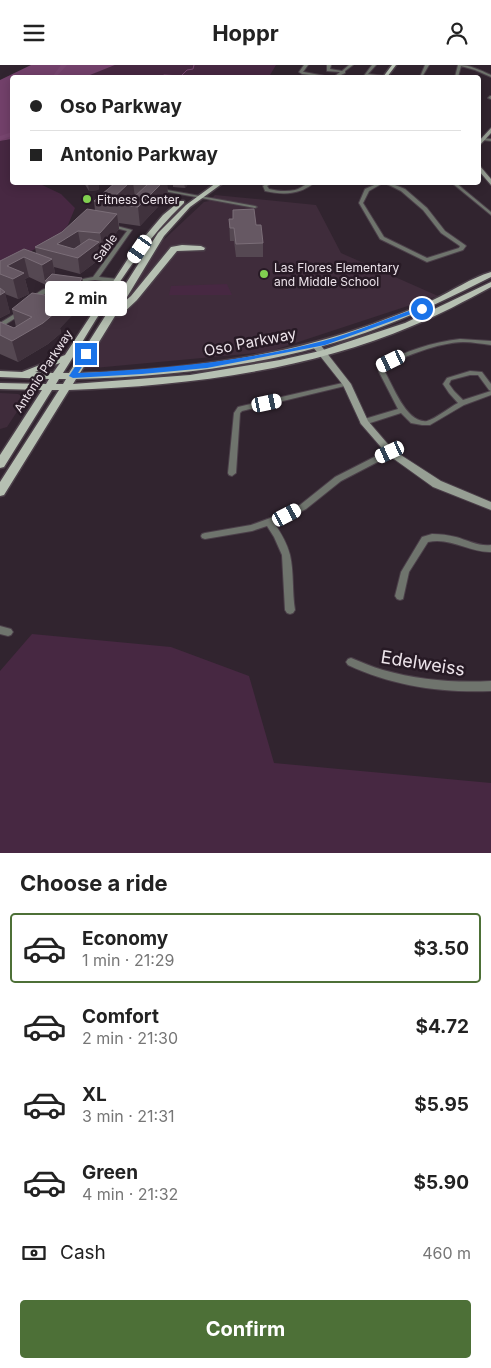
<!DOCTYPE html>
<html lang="en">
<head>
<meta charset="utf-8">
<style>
	body { margin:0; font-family:Inter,sans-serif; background:#f6f6f6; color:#222; height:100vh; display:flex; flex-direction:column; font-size:19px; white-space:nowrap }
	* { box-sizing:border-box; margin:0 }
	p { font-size:16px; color:#767676 }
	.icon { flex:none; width:28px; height:28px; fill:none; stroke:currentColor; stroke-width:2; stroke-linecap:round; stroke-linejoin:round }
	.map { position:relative; height:788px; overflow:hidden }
	.side { display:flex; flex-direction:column; background:#fff; flex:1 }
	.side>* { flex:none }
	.hud { position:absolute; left:10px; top:10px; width:471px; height:110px; border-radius:5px; box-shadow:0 2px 12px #0003; display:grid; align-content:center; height:110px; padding:0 20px; background:#fff }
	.end { position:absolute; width:22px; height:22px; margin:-11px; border:6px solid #1a73e8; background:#fff; box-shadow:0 0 0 2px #fff }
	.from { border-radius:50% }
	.bubble { position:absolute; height:35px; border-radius:5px; background:#fff; box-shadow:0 2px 12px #0003; font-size:16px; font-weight:700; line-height:35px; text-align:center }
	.car { position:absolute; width:15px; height:30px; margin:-15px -8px; border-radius:6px; box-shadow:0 0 4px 1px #0007; background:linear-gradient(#fff 24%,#345 0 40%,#fff 0 76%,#345 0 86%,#fff 0) }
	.hud b { display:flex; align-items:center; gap:18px; height:48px; font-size:19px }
	.hud b+b { border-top:1px solid #e0e0e0 }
	.hud i { width:12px; height:12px; background:#222 }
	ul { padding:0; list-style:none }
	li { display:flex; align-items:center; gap:15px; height:70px; margin:0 10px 8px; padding:0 10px; border:2px solid transparent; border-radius:5px }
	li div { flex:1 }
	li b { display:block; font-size:19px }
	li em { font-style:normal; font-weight:700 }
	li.active { border-color:#4d7037 }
	li>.icon { width:45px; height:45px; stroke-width:1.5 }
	h2 { padding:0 20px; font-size:22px; line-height:60px }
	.pay { display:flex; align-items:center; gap:12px; height:55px; padding:0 20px; font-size:19px }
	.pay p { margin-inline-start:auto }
	.button { display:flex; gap:10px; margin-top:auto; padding:10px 20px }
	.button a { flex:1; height:58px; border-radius:5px; background:#4d7037; color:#fff; font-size:20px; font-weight:700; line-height:58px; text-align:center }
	header { display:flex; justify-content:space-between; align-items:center; height:65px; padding:0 20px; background:#fff; font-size:22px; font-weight:700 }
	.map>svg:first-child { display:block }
</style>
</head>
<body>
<header><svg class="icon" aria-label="menu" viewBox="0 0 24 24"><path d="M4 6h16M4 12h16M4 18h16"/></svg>Hoppr<svg class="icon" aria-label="person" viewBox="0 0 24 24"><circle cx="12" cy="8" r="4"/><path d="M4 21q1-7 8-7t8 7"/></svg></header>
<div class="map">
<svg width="491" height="788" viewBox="0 0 491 788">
	<rect width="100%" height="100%" fill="#31242f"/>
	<path fill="#3f2c3b" d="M215 130 316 140 341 188 438 231 268 287 83 304 156 182 204 137 209 136Z
		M0 328 18 329 24 332V336L7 362 0 364Z"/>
	<path fill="#472842" d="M115 0H276L270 10 284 12H96L89 10Z
		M12 74V118H38L61 129 75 143 68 160 58 173 0 201V76Z
		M227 219 232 230H169L171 221Z
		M32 569 171 582 249 611 274 698 491 718V788H0V606Z"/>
	<path fill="#73416b" d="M31 0H115L90 10 96 12H12V74L0 76V15Z"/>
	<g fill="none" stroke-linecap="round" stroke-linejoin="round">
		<path stroke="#784670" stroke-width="1" d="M161 12 164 10 181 11 187 5 193 4 194 0"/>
		<path fill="#784670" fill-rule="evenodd" d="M61 0H67L56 12H52Z
			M12 67V71L0 75V71Z"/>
		<g stroke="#4b3f49" stroke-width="2">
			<path id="street" d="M304 0H308L303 7H304L330 12H325L302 9 299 7Z
				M327 0H331L330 4 342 6 349 0H353L345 6V8L337 12H334L340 7 327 6Z
				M372 0H376L368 9 385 11 386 12 367 11 363 12Z
				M425 0H429L422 12H420Z
				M458 0C470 0 480 5 491 10V12L475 5 461 1 458 12H455Z
				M490 31H491V34L488 33Z
				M483 73 491 74V76L482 75 481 74Z
				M268 118H272L267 121 269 124C277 126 286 127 295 125 302 123 307 117 314 118 299 130 283 130 265 126L263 121Z
				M379 118H383L369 126 363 138 384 172 427 193 459 183 460 181 441 168 423 145 401 126 385 118H390L405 124 427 143 445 166 465 180 466 181 463 185 427 197 380 174 359 138 365 124Z
				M452 118H456L491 147V150Z
				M156 123 255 141 257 142 255 143 158 125H156Z
				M109 159 132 165 99 212 118 214 121 216 118 218 95 215 73 218V216L93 212 127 166 109 161Z
				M56 219 58 220V222C50 225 36 235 29 235L28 234 42 225Z
				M21 245 23 246V248L0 263V258Z
				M460 274 491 276V280C482 279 473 277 463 277 437 278 408 290 384 302L385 307C393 321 407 359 427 356 435 354 450 342 458 338L449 328 443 319 447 313 470 306 482 307 491 319V330L464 340 430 360H422L411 358 401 348 367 359H361L360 357 361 355 398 344 379 307 378 301 379 300C404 287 432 277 460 274ZM470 310H478L489 325 491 326 463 335 454 326 449 319 451 315Z
				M347 317 350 319 349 320 242 346 240 348 236 408 232 411 229 410 228 408 234 348 238 342Z
				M390 384 394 387 393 389 341 416 306 444 290 452 274 458C281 468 287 478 290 490 294 507 292 527 295 545L293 548 290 549 287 548 285 545 282 490 274 472 267 461 252 466 205 474 202 473 201 471 202 469 205 468 251 460 284 448 300 440 335 412Z
				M432 469C441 469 448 470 456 472 467 475 480 482 491 480V487C470 488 451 472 428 477L409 507 403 534 400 535 397 534 395 531 401 507 422 472Z
				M0 561 11 564 13 567 11 570 8 571 0 569Z
				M351 593C362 597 372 602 383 605 418 615 455 618 491 616V626C441 628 393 621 348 600L346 597 348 594Z"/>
		</g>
		<g stroke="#4b3f49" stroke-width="2">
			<path id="secondary" d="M491 63V68L479 81V76Z
				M479 100 491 114V120L479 106Z
				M313 278H319L351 319 368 356 393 385 441 416 491 437V445L433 422 387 389 361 359 343 320 313 282Z"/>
		</g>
		<g stroke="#4b3f49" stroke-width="3">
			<path id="primary" d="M392 0H396L387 12H383Z
				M216 118H223L190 142 164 171 124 237 131 231 171 182 182 180 201 181 205 183 204 185 177 186 137 235 120 251H115L80 308C179 305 279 293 373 259 393 251 414 244 433 235 452 226 471 213 491 207V212C455 230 419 248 381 262 284 299 179 311 76 314L73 319 190 310 280 295 320 286 405 258 491 217V222C465 236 439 250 412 261 305 306 185 321 69 325L4 430 0 431V417L59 325H52L4 402 0 403V390L42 325 0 324V318L46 319 49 314 0 312V306L22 307 65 290 135 183 163 150 180 136H184V138C133 186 100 250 63 308H69L158 168 186 140ZM60 298 53 308 35 307ZM59 314H66L63 319H56Z"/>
		</g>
		<use href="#street" fill="#6f746d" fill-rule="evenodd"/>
		<use href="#secondary" fill="#979f94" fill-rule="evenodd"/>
		<use href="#primary" fill="#b6c0b2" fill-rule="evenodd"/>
	</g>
	<path fill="#554852" d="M70 118H99V123L98 125 89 126 84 118 72 120Z
		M133 118H167L168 131 140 161 119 158V164L103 184H100L101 193 80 209 54 202 55 210 82 213 86 233 82 240 60 263 61 268 48 279 18 297 0 289V257L14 263 16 262 12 244 48 230 46 220 29 212 25 214 29 229 18 234 5 229 10 248 0 253V196L36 188 35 182 62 167 95 145 94 136Z
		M173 118H189L185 123 173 122Z
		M229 154H233L256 160 263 178V192H236L234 176H230Z"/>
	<path fill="#40323d" d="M72 118H84L72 120Z
		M88 118H99V123L98 125 89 126Z
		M129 118H133L135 132 126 141 112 134Z
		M162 118H167L168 131 140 161 138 142Z
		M184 118H189L185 123Z
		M117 149 119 164 103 184 100 168Z
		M78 166 81 182 68 190 57 179Z
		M99 177 101 193 80 209 78 193Z
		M24 192 29 212 25 214 29 229 18 234 13 214 7 201Z
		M52 194 56 214 45 216 42 200Z
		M82 213 86 233 82 240 60 263 61 268 48 279 18 297 12 276Z
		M5 227 10 248 0 253V230Z"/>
	<path fill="#665863" stroke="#7b6e78" d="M115 118H129L112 134 130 136 149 118H162L138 142 94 136Z
		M87 144 117 149 100 168 78 166 57 179 74 184 89 174 99 177 78 193 35 182 62 167Z
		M254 144 256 160H261L263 178 236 179 234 163H230L229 154H233V145Z
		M24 184 52 194 42 200 24 192 7 201 24 208 13 214 0 209V196Z
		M52 209 82 213 78 220 52 246 56 247 43 258 12 276 0 270V257L14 263 32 252 12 244 32 228 51 231 62 219 45 216Z
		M0 223 5 227 0 230Z"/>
	<path fill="#1a73e8" d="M420 242 425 244 325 280 207 303 142 309 73 313 69 311 84 288 86 287 90 289 78 308C160 304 243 297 323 276 356 267 388 253 420 242Z"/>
	<g fill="#81d050" stroke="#271a25" stroke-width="2">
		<circle cx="87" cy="134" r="5"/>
		<circle cx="264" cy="209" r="5"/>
	</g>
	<g text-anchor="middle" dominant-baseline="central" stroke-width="5" stroke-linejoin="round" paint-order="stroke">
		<g font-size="12" fill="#ece3ea" stroke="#271a25" text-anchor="start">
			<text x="97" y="134">Fitness Center</text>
			<text x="274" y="202">Las Flores Elementary<tspan x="274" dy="14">and Middle School</tspan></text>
		</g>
		<g font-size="12" fill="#ece3ea" stroke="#271a25">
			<text transform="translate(105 183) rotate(-54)">Sable</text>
			<text transform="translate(43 306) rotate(-57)">Antonio Parkway</text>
		</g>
		<g font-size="15" fill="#ece3ea" stroke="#271a25">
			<text transform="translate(250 277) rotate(-11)">Oso Parkway</text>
		</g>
		<g font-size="18" fill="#ece3ea" stroke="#271a25">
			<text transform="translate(423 598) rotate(9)">Edelweiss</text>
		</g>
	</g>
</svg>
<i class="end from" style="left:422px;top:244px"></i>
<i class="end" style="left:86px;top:289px"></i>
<div class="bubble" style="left:45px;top:216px;width:82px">2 min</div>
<i class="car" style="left:140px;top:184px;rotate:215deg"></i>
<i class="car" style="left:391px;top:296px;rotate:244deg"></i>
<i class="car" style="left:267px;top:338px;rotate:78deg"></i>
<i class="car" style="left:390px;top:387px;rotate:245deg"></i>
<i class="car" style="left:287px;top:450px;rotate:62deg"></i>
<div class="hud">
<b><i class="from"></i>Oso Parkway</b>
<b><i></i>Antonio Parkway</b>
</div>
</div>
<section class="side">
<h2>Choose a ride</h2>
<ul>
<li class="active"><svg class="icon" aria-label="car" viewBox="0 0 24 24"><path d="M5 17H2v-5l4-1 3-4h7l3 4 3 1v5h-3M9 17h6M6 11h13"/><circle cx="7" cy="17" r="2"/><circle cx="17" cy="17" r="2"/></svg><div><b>Economy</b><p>1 min · 21:29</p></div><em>$3.50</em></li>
<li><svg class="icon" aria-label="car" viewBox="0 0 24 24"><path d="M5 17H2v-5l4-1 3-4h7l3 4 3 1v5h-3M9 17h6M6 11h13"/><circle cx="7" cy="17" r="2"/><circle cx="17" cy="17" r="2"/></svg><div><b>Comfort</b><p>2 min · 21:30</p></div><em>$4.72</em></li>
<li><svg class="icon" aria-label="car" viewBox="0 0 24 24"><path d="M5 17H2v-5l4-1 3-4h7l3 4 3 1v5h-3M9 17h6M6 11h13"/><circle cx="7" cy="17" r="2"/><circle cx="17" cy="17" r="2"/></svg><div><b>XL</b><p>3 min · 21:31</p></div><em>$5.95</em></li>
<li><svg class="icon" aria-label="car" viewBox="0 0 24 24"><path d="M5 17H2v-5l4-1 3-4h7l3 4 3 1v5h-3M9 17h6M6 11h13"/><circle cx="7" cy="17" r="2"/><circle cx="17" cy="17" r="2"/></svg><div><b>Green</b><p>4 min · 21:32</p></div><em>$5.90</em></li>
</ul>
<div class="pay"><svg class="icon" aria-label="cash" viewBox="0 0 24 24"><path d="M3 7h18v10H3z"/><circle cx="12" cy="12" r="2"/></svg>Cash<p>460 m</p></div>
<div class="button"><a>Confirm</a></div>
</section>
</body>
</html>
